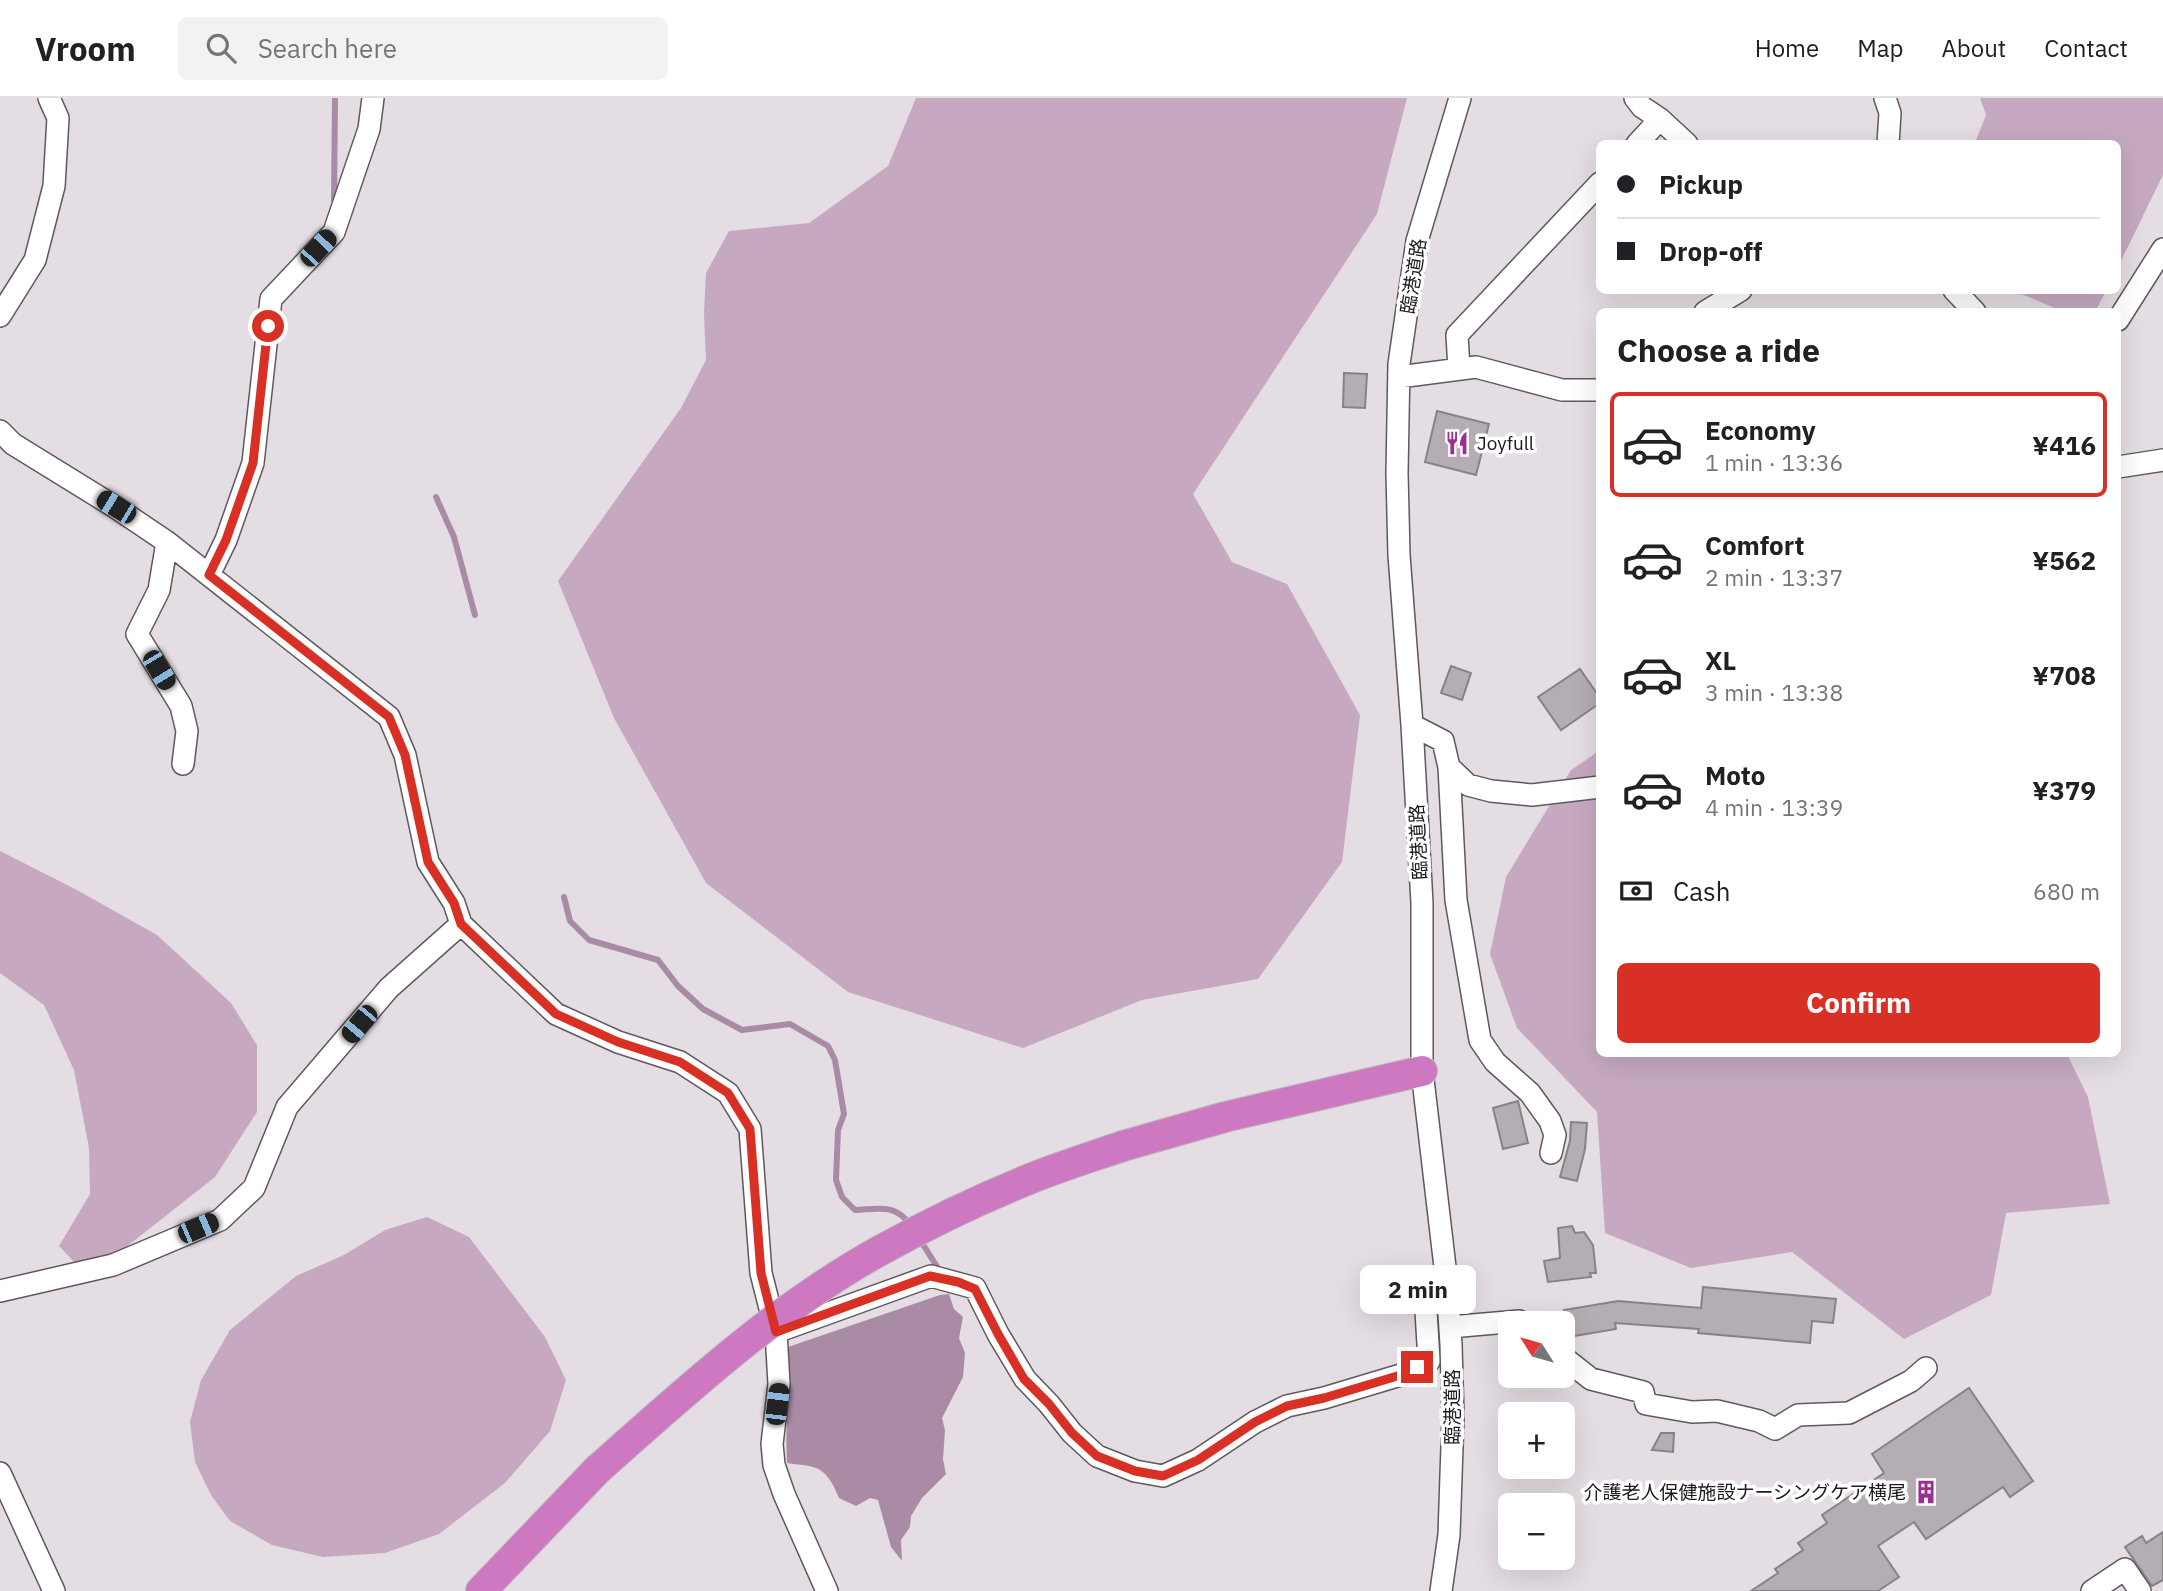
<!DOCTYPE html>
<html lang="en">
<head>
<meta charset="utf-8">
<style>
	body { margin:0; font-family:"IBM Plex Sans","Noto Sans JP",sans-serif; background:#f2f2f2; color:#202124; height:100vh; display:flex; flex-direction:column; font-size:26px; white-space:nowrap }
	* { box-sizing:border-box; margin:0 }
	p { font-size:23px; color:#757577 }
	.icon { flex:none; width:38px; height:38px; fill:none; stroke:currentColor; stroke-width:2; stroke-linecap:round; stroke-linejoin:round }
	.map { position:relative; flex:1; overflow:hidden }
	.panel { position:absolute; left:1596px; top:210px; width:525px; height:749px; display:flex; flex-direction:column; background:#fff; border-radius:10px; box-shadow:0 7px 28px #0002 }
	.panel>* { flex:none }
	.top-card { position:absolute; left:1596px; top:42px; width:525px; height:154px; border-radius:10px; box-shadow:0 7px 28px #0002; display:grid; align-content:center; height:154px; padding:0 21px; background:#fff }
	.needle { width:46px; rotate:307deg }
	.controls { position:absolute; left:1498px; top:1213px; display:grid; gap:14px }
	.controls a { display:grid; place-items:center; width:77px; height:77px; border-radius:10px; background:#fff; box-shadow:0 7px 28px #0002; font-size:35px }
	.end { position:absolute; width:32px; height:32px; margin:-16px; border:9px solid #d93025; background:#fff; box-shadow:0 0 0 4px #fff }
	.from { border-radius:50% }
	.bubble { position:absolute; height:49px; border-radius:10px; background:#fff; box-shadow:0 7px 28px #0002; font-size:23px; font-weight:800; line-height:49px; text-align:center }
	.car { position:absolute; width:21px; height:42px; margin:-21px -10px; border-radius:9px; box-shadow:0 0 5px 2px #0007; background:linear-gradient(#222 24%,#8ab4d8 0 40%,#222 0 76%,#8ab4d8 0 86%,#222 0) }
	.top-card b { display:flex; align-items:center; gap:24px; height:66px; font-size:26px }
	.top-card b+b { border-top:2px solid #e0e0e0 }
	.top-card i { width:18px; height:18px; background:#202124 }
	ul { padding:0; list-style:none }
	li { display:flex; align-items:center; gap:21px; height:105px; margin:0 14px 10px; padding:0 7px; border:4px solid transparent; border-radius:10px }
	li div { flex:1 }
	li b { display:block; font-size:26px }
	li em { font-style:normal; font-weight:800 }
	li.selected { border-color:#d93025 }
	li>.icon { width:63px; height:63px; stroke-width:1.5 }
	h2 { padding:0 21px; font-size:32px; line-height:84px }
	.pay { display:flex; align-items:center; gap:18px; height:77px; padding:0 21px; font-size:26px }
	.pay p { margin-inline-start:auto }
	.cta { display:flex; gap:14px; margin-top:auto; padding:14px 21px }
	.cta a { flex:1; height:80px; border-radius:10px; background:#d93025; color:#fff; font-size:28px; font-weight:800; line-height:80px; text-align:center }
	header { display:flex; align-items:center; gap:42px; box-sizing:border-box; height:98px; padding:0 35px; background:#fff; border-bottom:2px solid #e0e0e0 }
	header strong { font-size:33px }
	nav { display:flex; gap:38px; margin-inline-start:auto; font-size:24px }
	.search { width:490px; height:63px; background:#f2f2f2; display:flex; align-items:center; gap:18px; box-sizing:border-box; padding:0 24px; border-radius:10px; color:#757577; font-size:26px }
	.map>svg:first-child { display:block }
</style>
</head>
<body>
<header>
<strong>Vroom</strong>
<div class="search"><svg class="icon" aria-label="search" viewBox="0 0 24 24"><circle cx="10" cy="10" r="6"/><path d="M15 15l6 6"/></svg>Search here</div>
<nav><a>Home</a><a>Map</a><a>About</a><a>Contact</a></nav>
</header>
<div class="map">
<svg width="2163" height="1493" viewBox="0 0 2163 1493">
	<rect width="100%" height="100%" fill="#e4dde3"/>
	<path fill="#c6a9c1" d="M916 0H1407L1377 116 1193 396 1232 464 1287 486 1360 617 1342 764 1258 881 1142 902 1023 950 848 894 706 785 614 620 558 483 681 310 706 262 704 215 706 175 729 133 809 125 888 68Z
		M1980 0H2163V77L2118 169V46L1975 45 1986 17Z
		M2014 193H2106L2095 214 2062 213Z
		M1599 653 1600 956H2067L2088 999 2110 1106 2006 1115 1991 1197 1904 1241 1792 1154 1691 1170 1605 1135 1597 1014 1517 930 1490 856 1506 779 1571 672Z
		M0 753 77 792 157 837 231 905 257 947V1014L215 1079 88 1179 59 1148 90 1096 89 1050 74 972 44 907 0 875Z
		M427 1119 469 1139 545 1239 566 1282 550 1333 505 1385 439 1436 385 1455 323 1459 272 1447 230 1423 211 1397 195 1364 190 1324 201 1282 230 1232 296 1178 344 1157 385 1132Z"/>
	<path fill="#aa8ba5" d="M949 1196 954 1211 963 1219 959 1240 965 1255 963 1279 942 1320 945 1332 943 1361 946 1376 922 1400 911 1418 910 1429 901 1442 902 1463 891 1449 878 1402 870 1400 856 1408 839 1400C833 1386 827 1371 809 1368 802 1366 795 1367 787 1365 785 1326 789 1288 788 1249L940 1197Z"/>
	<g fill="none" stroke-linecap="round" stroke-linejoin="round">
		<path stroke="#aa8ba5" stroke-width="6" d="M334 102 335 0
			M436 399 454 439 475 517
			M564 799 570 823 589 842 658 862 678 888 703 911 742 932 790 926 828 948 835 962 844 1016 838 1032 836 1082 842 1099 855 1112C879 1111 896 1105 911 1128
			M919 1140 941 1175"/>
	</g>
	<path fill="#b4adb3" stroke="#888287" stroke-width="2" d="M1344 275 1367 276 1365 310 1343 309Z
		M1437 313 1489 326 1476 377 1425 364Z
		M1451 568 1471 575 1462 602 1441 595Z
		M1580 571 1600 600V605L1561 632 1538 599Z
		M1518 1003 1528 1045 1503 1051 1493 1010Z
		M1571 1024 1587 1025 1585 1051 1577 1083 1560 1079 1570 1043Z
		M1572 1128 1575 1135 1584 1134 1593 1147 1596 1175H1590L1591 1179 1548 1184 1544 1163 1560 1160 1558 1130Z
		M1703 1189 1836 1201 1833 1225 1812 1223 1810 1245 1698 1235 1699 1231 1615 1225 1616 1231 1568 1239 1564 1212 1618 1203 1701 1210Z
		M1969 1290 2033 1383 2010 1399 2003 1389 1926 1441 1914 1424 1878 1448 1899 1479 1878 1493H1751L1778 1475 1775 1471 1803 1452 1798 1445 1827 1425 1822 1417 1884 1375 1872 1356Z
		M1661 1335H1674L1673 1354 1652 1352Z
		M2163 1434V1482L2152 1488 2125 1449 2142 1438 2146 1445Z"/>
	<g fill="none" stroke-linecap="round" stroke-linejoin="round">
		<g stroke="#5f595e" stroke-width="24">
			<path id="minor" d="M1635 0 1642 9 1660 21 1687 46
				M1885 0 1890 15 1888 46
				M1637 46 1660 21
				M1954 192 1975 214
				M1705 214 1741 192
				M0 218 35 162 54 88 58 20 49 0
				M2118 222 2163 151
				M1459 271 1457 237 1600 85
				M1399 279 1476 269 1562 292H1598L1600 291
				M0 333 13 346 115 409 167 444 389 619 405 657 428 764 454 805 461 826 556 916 618 944 680 964 728 995 750 1031 761 1175 776 1234 779 1286 772 1346 774 1367 784 1396 827 1493
				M2118 369 2163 362
				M167 444 159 492 137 536 181 608 187 633 183 666
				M209 477 226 442 253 365 271 201 334 134 369 31 373 0
				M1412 627 1443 643 1449 669 1468 687 1491 693 1532 697 1600 689
				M1449 669 1456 802 1480 942 1495 964 1530 995 1550 1023 1555 1037 1551 1055
				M0 1193 113 1167 220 1122 254 1090 287 1009 389 890 461 826
				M1450 1229 1519 1223 1521 1225
				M776 1234 931 1178 975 1190 998 1236 1025 1281 1049 1306 1072 1335 1097 1358 1135 1373 1163 1378 1198 1362 1255 1324 1287 1308 1324 1300 1404 1276 1429 1263 1426 1213 1447 1186
				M1563 1259 1591 1281 1643 1294 1646 1306 1692 1314 1717 1313 1759 1323 1775 1331 1798 1317 1849 1315 1911 1283 1926 1270
				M0 1375 54 1493
				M1441 1493 1449 1437 1453 1319 1451 1246 1447 1186 1422 973V805L1412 627 1399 457 1397 375 1399 266 1417 143 1460 0
				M2092 1493 2125 1471 2140 1493"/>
		</g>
		<g stroke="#bcbbbc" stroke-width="32">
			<path id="highway" d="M1123 1048 1225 1019 1422 973
				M481 1493 597 1372"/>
		</g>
		<use href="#minor" stroke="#fff" stroke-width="21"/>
		<use href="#highway" stroke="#ce78c2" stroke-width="30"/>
		<g stroke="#bcbbbc" stroke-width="32" stroke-linecap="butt">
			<path id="highway-bridge" d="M597 1372C687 1292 777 1209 883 1151 930 1125 978 1102 1027 1082 1058 1069 1091 1059 1123 1048"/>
		</g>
		<use href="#highway-bridge" stroke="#ce78c2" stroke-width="30"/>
	</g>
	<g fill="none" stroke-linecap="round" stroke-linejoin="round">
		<path stroke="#d93025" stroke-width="9" d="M268 228 253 365 226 442 209 477 389 619 405 657 428 764 454 805 461 826 556 916 618 944 680 964 728 995 750 1031 761 1175 776 1234 930 1178 958 1184 975 1191 998 1236 1024 1281 1049 1306 1072 1335 1097 1358 1135 1373 1163 1378 1198 1362 1255 1324 1287 1308 1324 1300 1404 1276 1417 1269"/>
	</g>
	<defs>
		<g id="restaurant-bare" transform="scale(1.89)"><path d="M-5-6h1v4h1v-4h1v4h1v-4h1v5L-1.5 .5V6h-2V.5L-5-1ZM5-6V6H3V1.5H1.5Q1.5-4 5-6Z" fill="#9b3091" stroke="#fff" stroke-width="2.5" paint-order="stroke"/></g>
		<g id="building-bare" transform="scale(1.89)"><path d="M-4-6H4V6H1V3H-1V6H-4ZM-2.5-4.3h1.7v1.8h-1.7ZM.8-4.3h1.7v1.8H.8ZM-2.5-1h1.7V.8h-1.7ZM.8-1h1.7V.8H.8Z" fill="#9b3091" stroke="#fff" stroke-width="2.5" paint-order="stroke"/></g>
	</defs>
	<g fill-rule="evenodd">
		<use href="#restaurant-bare" x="1457" y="345"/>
		<use href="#building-bare" x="1926" y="1394"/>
	</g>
	<g text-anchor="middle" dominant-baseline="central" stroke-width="7" stroke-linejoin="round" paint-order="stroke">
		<g font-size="19" fill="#1e1b1e" stroke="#fff">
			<text transform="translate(1413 178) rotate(-81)">臨港道路</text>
			<text transform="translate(1418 744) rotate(-93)">臨港道路</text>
			<text transform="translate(1452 1309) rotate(-90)">臨港道路</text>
		</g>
		<g font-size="19" fill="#1e1b1e" stroke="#fff" text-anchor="start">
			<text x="1477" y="345">Joyfull</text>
			<text x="1906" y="1394" text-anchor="end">介護老人保健施設ナーシングケア横尾</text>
		</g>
	</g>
</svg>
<div class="controls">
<a><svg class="needle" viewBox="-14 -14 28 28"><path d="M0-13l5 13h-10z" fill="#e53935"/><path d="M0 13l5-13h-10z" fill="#757577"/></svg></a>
<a>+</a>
<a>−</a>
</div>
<i class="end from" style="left:268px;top:228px"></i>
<i class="end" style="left:1417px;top:1269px"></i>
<div class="bubble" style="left:1360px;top:1167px;width:116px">2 min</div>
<i class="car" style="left:318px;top:150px;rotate:43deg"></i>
<i class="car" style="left:116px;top:409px;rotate:301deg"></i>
<i class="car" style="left:159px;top:572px;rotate:149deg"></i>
<i class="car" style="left:359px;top:926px;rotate:220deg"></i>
<i class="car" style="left:198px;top:1130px;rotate:67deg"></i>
<i class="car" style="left:777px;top:1306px;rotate:7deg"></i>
<div class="top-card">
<b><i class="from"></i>Pickup</b>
<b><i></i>Drop-off</b>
</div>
<section class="panel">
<h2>Choose a ride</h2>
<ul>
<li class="selected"><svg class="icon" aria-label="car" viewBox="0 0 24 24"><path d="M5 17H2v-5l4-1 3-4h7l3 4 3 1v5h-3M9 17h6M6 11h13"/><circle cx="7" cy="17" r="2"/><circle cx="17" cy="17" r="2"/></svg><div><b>Economy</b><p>1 min · 13:36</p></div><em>¥416</em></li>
<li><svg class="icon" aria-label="car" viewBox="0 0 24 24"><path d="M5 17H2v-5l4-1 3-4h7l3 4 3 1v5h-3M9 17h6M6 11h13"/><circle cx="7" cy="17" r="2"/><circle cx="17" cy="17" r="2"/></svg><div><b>Comfort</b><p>2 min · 13:37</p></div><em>¥562</em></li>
<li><svg class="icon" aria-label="car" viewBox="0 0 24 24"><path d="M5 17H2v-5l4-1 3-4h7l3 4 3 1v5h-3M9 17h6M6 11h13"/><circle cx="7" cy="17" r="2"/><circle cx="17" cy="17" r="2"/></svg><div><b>XL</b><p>3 min · 13:38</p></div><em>¥708</em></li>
<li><svg class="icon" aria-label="car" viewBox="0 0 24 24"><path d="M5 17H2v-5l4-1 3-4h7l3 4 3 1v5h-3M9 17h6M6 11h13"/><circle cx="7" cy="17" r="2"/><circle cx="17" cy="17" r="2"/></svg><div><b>Moto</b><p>4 min · 13:39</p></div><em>¥379</em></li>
</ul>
<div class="pay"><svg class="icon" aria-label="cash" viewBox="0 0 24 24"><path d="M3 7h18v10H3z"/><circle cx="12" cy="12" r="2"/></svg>Cash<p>680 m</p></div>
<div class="cta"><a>Confirm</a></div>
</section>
</div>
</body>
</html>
